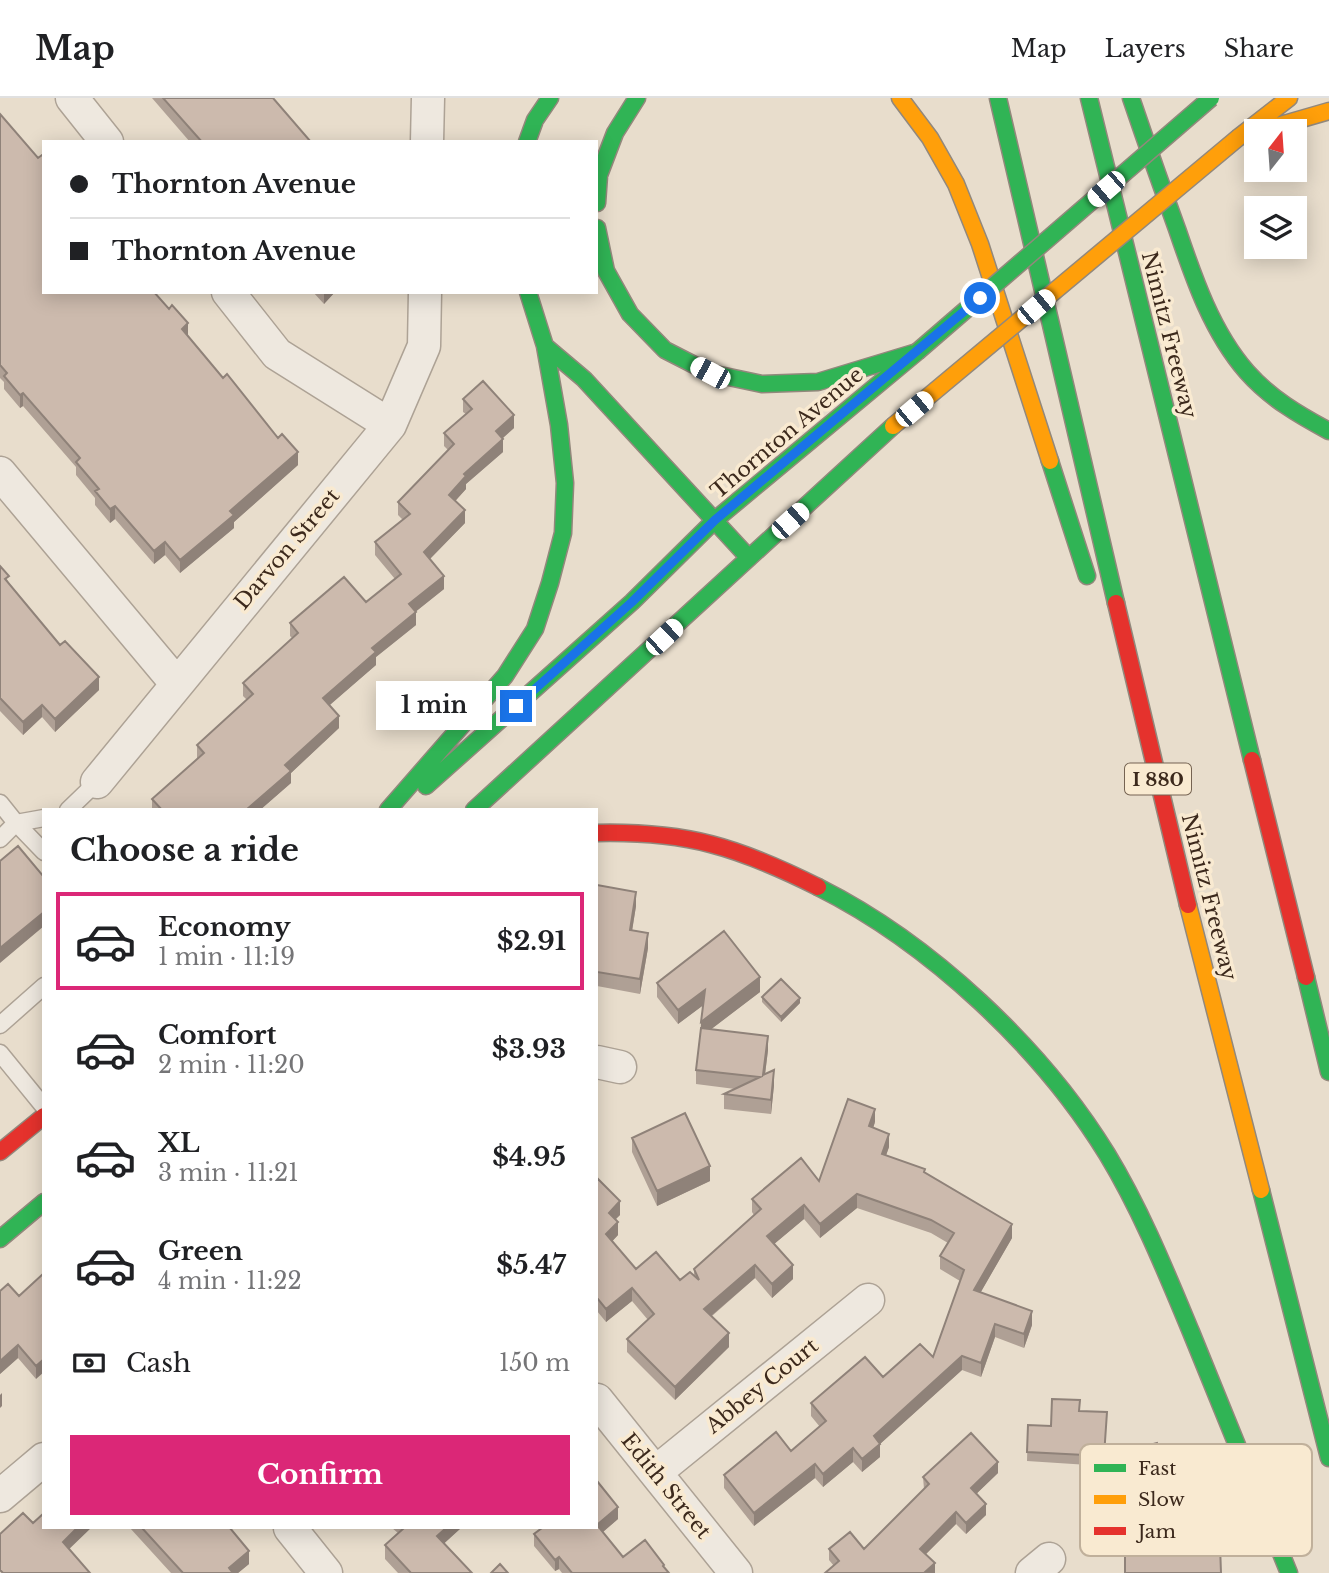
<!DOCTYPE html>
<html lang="en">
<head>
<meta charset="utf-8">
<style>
	body { margin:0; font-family:"Libre Baskerville",serif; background:#f6f6f6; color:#202124; height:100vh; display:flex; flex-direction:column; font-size:26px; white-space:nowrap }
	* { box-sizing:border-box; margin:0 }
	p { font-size:23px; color:#757577 }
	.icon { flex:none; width:38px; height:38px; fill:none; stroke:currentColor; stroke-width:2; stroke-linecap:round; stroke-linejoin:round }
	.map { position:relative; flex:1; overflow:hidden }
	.drawer { position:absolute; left:42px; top:710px; width:556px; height:721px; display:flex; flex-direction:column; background:#fff; border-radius:0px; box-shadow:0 4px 18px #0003 }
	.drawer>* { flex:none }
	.hud { position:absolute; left:42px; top:42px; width:556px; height:154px; border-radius:0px; box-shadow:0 4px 18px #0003; display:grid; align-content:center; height:154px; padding:0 28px; background:#fff }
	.needle { width:46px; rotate:17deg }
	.controls { position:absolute; left:1244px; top:21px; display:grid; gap:14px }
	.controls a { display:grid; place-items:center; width:63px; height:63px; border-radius:0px; background:#fff; box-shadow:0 4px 18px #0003; font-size:35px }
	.end { position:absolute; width:32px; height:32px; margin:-16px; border:9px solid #1a73e8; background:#fff; box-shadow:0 0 0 4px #fff }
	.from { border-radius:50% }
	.bubble { position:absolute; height:49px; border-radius:0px; background:#fff; box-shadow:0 4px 18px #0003; font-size:23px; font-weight:800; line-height:49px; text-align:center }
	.car { position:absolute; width:21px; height:42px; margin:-21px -10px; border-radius:9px; box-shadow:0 0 5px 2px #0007; background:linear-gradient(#fff 24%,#345 0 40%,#fff 0 76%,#345 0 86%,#fff 0) }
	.hud b { display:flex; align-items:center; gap:24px; height:66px; font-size:26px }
	.hud b+b { border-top:2px solid #e0e0e0 }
	.hud i { width:18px; height:18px; background:#202124 }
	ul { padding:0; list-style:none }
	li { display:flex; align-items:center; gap:21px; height:98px; margin:0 14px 10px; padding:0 14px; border:4px solid transparent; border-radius:0px }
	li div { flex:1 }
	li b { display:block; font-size:26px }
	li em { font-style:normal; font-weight:800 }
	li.on { border-color:#db2777 }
	li>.icon { width:63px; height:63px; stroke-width:1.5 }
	h2 { padding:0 28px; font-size:32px; line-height:84px }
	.pay { display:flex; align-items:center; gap:18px; height:77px; padding:0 28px; font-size:26px }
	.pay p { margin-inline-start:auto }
	.action { display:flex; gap:14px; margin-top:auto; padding:14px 28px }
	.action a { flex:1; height:80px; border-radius:0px; background:#db2777; color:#fff; font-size:28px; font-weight:800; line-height:80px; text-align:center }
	header { display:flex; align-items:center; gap:42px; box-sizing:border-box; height:98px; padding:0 35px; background:#fff; border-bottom:2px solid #e0e0e0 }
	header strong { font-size:33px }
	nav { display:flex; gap:38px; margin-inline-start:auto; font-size:24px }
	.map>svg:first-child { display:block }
</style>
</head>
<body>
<header>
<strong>Map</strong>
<nav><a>Map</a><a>Layers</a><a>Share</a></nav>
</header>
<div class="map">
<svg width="1329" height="1475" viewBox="0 0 1329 1475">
	<rect width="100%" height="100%" fill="#e8ddcc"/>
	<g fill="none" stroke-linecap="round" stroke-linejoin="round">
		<g stroke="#ada295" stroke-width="19">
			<path id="lane" d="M0 705 16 725 0 741
				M68 712 97 684
				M16 725 44 754
				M16 725 44 720
				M0 927 44 888
				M0 955 44 1009"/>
		</g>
		<g stroke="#ada295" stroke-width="35">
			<path id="street" d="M72 0 107 44
				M427 44 428 0
				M228 194 277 256 390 327
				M0 375 176 585
				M97 684 390 327 424 248 425 194
				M597 964 620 969
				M597 1302 736 1475
				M656 1374 868 1202
				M0 1398 44 1361
				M290 1430 326 1475
				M1032 1475 1049 1461"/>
		</g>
		<g stroke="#92887c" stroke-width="19">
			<path id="fast" d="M998 0 1116 505
				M1089 0 1252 662
				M1131 0C1146 44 1161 87 1177 131 1194 181 1212 234 1247 274 1270 300 1299 317 1329 333
				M527 44 535 22 550 0
				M597 105 599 77 615 35 637 0
				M597 130 606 173 630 216 665 252 710 275 762 286 818 284 917 254
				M545 248 584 281 749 460
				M1050 363 1087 478
				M426 688 632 504 715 422 917 254
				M388 712 505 578 535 531 550 485 563 435 565 385 559 327 545 248 528 194
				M474 712 893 328
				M818 789C930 845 1042 950 1107 1056 1141 1112 1166 1174 1191 1234 1224 1314 1256 1395 1289 1475
				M1306 879 1329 974
				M1261 1092 1329 1360
				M0 1141 44 1104"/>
		</g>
		<g stroke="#92887c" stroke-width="19">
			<path id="slow" d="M900 0 930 40 956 86 980 146 1050 363
				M1260 33 1329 13
				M1239 39 1289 0
				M1188 807 1261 1092"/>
		</g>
		<g stroke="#92887c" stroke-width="19">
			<path id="jam" d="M1116 505 1188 807
				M1252 662 1306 879
				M597 735C687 733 738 749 818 789
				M0 1054 44 1018"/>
		</g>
		<use href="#lane" stroke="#eee8df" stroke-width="16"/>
		<use href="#street" stroke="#eee8df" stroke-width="32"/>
		<use href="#fast" stroke="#30b455" stroke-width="16"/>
		<use href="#slow" stroke="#ff9f0a" stroke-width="16"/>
		<use href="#jam" stroke="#e5322d" stroke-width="16"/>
		<g stroke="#92887c" stroke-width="19" stroke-linecap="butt">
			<path id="fast-bridge" d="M917 254 1211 0"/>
		</g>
		<g stroke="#92887c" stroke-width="19" stroke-linecap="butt">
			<path id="slow-bridge" d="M893 328 1239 39"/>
		</g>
		<use href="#fast-bridge" stroke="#30b455" stroke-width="16"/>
		<use href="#slow-bridge" stroke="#ff9f0a" stroke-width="16"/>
	</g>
	<path fill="#afa095" d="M152 0H273L311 44H190Z
		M0 16 44 194 188 239 298 367 234 424V430L180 475 165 457 154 466 115 421 110 425 95 407V400L76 377V369L23 308 20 310 4 291V284L0 280Z
		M313 194H335L324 206Z
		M463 301 514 330 503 340V354L466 386V391L455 403 465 425 430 461 444 491 415 514 416 527 376 559V567L329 607 339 630 291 675V685L260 712H152V701L198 661 197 660V647L247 602 243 598V585L292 540 290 538V525L366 504 395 481 375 457V444L403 422 398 417V404L448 352 444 348V335L466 316 463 314Z
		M0 468 9 485 60 547 99 592 55 634 42 619 23 637 0 613Z
		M597 787 636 808 632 832 648 850 640 896 597 888Z
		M657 885 760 894 711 931 768 952 765 977 774 987 771 1016 724 1011V996L735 991 696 986V972L703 907 678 926 657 899Z
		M762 899 800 905 781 924 762 904Z
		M875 1024 873 1030 889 1049 886 1057 925 1075 1012 1140 980 1195 1032 1227 1024 1250 995 1239 981 1279 962 1272 880 1346V1359L862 1374 853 1364 823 1389 815 1380 754 1428 724 1390V1377L791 1353 820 1329 811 1318V1305L883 1279 933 1259 960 1183 940 1171V1158L948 1145 931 1135 857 1110 820 1140 804 1121 774 1146 793 1181 772 1200 755 1180 712 1218 729 1249 675 1302 627 1254V1241L648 1222 632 1203 606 1224 597 1213V1080L620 1117 615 1121 618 1137 612 1143 636 1171 680 1182 694 1177V1171L754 1117 752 1114V1101L819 1083Z
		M632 1040 710 1083 657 1108 632 1054Z
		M44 1175 36 1281 18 1260 0 1276V1193L19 1198Z
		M1080 1313 1107 1314 1104 1368 1027 1363 1028 1327 1051 1328Z
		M1116 1356 1183 1448 1137 1449 1116 1369Z
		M998 1375 976 1396 986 1417 966 1436 956 1426 926 1456 935 1475 834 1468 829 1462V1451H864L924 1391 923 1379Z
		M618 1421 603 1434 623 1459 664 1470 669 1475H562L559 1471 555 1473 534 1448V1436Z
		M130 1430H230L249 1466 238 1475H171Z
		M392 1430H461L444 1445 472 1475H398L385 1461V1447L398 1435Z"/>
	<path fill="#8f8279" d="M324 194H335L324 206Z
		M188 225V239L182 231Z
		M23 295V308L20 310V297Z
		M514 317V330L496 346V333Z
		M503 341V354L466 386V391L449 410V397L464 376Z
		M298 354V367L234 424V430L180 475V462L230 413Z
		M115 408V421L110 425V411Z
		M465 412V425L424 467V454Z
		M165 444V457L154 466V453Z
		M444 478V491L409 519V506Z
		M416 514V527L376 559V567L323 613V600L372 550Z
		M99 579V592L55 634V621Z
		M42 607V619L23 637V624Z
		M339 618V630L291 675V685L260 712H246L285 667Z
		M636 794V808L630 846V832Z
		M44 814V828L0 865V850Z
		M648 835V850L640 896V881Z
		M760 879V894L701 939V924Z
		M705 892V906L678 926V912Z
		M800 900V905L781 924V919Z
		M768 938V952L763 992V977Z
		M774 972V987L771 1016V1002Z
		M875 1011V1024L869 1042V1028Z
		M889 1036V1049L882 1069V1056Z
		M710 1068V1083L657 1108V1093Z
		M857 1096V1110L820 1140V1126Z
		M620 1103V1117L609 1128V1115Z
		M804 1107V1121L767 1152V1138Z
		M618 1124V1137L606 1150V1136Z
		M1012 1126V1140L974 1206V1192Z
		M755 1167V1180L704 1224V1211Z
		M793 1167V1181L772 1200V1186Z
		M632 1190V1203L606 1224V1211Z
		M1032 1213V1227L1024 1250V1236Z
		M995 1226V1239L981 1279V1265Z
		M729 1235V1249L675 1302V1289Z
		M18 1247V1260L0 1276V1263Z
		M962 1258V1272L880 1346V1359L862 1374V1361L874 1338Z
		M44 1261V1274L36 1281V1268Z
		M2 1295V1308L0 1310V1297Z
		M853 1350V1364L823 1389V1376Z
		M998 1364V1375L971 1401V1390Z
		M815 1366V1380L754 1428V1415Z
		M986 1406V1417L966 1436V1425Z
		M618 1409V1421L597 1439V1427Z
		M956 1414V1426L920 1462V1451Z
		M77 1430H91L63 1457V1444Z
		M446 1430H461L437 1452V1438Z
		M249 1453V1466L238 1475H229V1470Z
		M559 1459V1471L555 1473V1462Z
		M935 1465V1475H924Z"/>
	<path fill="#ccbaad" stroke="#8f8279" stroke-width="2" d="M163 0H273L311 44H202Z
		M0 16 38 60 42 57 44 59V194H154L169 211 172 207 188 225 182 231 223 280 227 276 278 340 282 336 298 354 230 413 234 417 180 462 165 444 154 453 115 408 110 411 95 393 99 391 76 364 80 360 23 295 20 297 4 278 7 275 0 267Z
		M483 283 514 317 496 333 503 341 464 376 466 378 449 397 465 412 424 454 444 478 409 506 416 514 372 550 376 554 323 600 339 618 285 667 291 673 246 712H162L152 701 204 655 197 647 253 596 243 585 298 535 290 525 344 479 366 504 401 476 375 444 410 416 398 404 454 346 444 335 472 311 463 301Z
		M0 468 9 478 5 481 60 547 65 543 99 579 55 621 42 607 23 624 0 600Z
		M18 748 44 779V814L0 850V763Z
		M597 787 636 794 630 832 648 835 640 881 597 874Z
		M724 833 760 879 701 924 705 892 678 912 657 885Z
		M781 881 800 900 781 919 762 899Z
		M701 930 768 938 763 977 774 972 771 1002 724 996 760 979 696 972Z
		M848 1001 875 1011 869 1028 889 1036 882 1056 925 1071 924 1074 1012 1126 974 1192 1032 1213 1024 1236 995 1226 981 1265 962 1258 874 1338 880 1346 862 1361 853 1350 823 1376 815 1366 754 1415 724 1377 776 1334 791 1353 826 1323 811 1305 865 1259 883 1279 920 1246 933 1259 964 1172 940 1158 954 1135 931 1122 857 1096 820 1126 804 1107 767 1138 793 1167 772 1186 755 1167 704 1211 729 1235 675 1289 627 1241 654 1216 632 1190 606 1211 597 1200V1080L620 1103 609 1115 618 1124 606 1136 636 1171 656 1154 680 1182 690 1174 699 1182 694 1171 761 1111 752 1101 801 1060 819 1083Z
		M685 1015 710 1068 657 1093 632 1040Z
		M44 1175V1261L36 1268 18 1247 0 1263V1193L8 1186 19 1198Z
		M1052 1301 1080 1302 1079 1313 1107 1314 1104 1358 1027 1354 1028 1327 1051 1328Z
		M971 1335 998 1364 971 1390 986 1406 966 1425 956 1414 920 1451 935 1465 924 1475H825L839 1463 829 1451 850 1434 864 1451 929 1386 923 1379Z
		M1157 1345 1183 1448 1220 1447 1221 1475H1125V1450L1140 1449 1116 1356Z
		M597 1383 618 1409 597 1427 623 1459 645 1442 664 1467 663 1468 669 1475H572L559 1459 555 1462 534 1436 542 1430H597Z
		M23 1415 33 1425 44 1415V1430H77L63 1444 90 1475H3L0 1472V1436Z
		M142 1430H230L249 1453 229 1470 233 1475H183Z
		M404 1430H446L437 1438 472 1475H411L385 1447Z
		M500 1466 508 1475H491Z"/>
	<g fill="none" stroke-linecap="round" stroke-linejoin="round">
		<path stroke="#1a73e8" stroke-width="9" d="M516 608 632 504 715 422 980 200"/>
	</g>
	<g text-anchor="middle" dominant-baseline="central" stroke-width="7" stroke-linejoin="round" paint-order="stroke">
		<rect fill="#f9ead1" stroke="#756352" stroke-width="2" x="1125" y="665.5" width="66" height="31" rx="5"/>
		<g font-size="19" font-weight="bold" fill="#3c291c">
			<text x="1158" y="681">I 880</text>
		</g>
		<g font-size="21" fill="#3c291c" stroke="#f9ead1">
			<text transform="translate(1169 237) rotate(76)">Nimitz Freeway</text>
			<text transform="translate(787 335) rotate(-40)">Thornton Avenue</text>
			<text transform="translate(287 451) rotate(-50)">Darvon Street</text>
			<text transform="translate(1209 799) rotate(76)">Nimitz Freeway</text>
			<text transform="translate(762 1288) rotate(-39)">Abbey Court</text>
			<text transform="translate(666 1388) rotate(51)">Edith Street</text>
		</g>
	</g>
	<rect x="1080" y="1346" width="232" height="112" rx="10" fill="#f9ead1" stroke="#c0b09b" stroke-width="2"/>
	<rect x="1094" y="1366" width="32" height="8" fill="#30b455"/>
	<rect x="1094" y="1397" width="32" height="9" fill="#ff9f0a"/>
	<rect x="1094" y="1429" width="32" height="8" fill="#e5322d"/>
	<g font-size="19" fill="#3c291c">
		<text x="1138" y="1377">Fast</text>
		<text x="1138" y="1408">Slow</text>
		<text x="1138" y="1440">Jam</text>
	</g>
</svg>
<div class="controls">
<a><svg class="needle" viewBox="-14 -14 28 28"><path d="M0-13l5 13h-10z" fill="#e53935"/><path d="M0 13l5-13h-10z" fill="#757577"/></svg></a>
<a><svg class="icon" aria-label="layers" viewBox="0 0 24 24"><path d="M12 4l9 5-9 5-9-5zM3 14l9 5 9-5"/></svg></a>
</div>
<i class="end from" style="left:980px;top:200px"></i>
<i class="end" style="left:516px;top:608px"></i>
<div class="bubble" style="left:376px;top:583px;width:116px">1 min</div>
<i class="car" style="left:1106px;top:91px;rotate:229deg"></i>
<i class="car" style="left:1036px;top:209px;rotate:50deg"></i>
<i class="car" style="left:710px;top:275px;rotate:298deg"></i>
<i class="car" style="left:914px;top:311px;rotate:50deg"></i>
<i class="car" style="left:790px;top:423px;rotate:48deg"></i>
<i class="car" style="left:664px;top:539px;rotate:47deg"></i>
<div class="hud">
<b><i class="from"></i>Thornton Avenue</b>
<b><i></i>Thornton Avenue</b>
</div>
<section class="drawer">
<h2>Choose a ride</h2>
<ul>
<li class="on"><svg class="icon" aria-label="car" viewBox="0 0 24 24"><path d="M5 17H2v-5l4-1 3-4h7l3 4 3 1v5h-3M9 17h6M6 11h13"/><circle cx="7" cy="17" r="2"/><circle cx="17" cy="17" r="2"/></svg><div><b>Economy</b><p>1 min · 11:19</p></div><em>$2.91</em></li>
<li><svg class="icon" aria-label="car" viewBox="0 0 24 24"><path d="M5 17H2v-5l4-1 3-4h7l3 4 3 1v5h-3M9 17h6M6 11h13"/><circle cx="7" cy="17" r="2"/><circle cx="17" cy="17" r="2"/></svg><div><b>Comfort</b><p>2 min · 11:20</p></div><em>$3.93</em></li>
<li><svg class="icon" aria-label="car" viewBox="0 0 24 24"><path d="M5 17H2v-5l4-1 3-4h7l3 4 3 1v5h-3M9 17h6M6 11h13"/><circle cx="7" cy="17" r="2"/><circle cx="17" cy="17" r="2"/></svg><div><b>XL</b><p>3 min · 11:21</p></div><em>$4.95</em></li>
<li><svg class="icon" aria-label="car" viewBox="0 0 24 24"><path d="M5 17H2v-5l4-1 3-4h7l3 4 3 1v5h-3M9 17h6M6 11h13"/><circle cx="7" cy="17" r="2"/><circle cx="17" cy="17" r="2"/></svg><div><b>Green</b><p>4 min · 11:22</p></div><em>$5.47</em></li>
</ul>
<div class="pay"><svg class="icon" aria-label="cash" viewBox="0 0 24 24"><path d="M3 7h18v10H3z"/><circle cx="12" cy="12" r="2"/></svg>Cash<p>150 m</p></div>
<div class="action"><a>Confirm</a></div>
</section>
</div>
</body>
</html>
